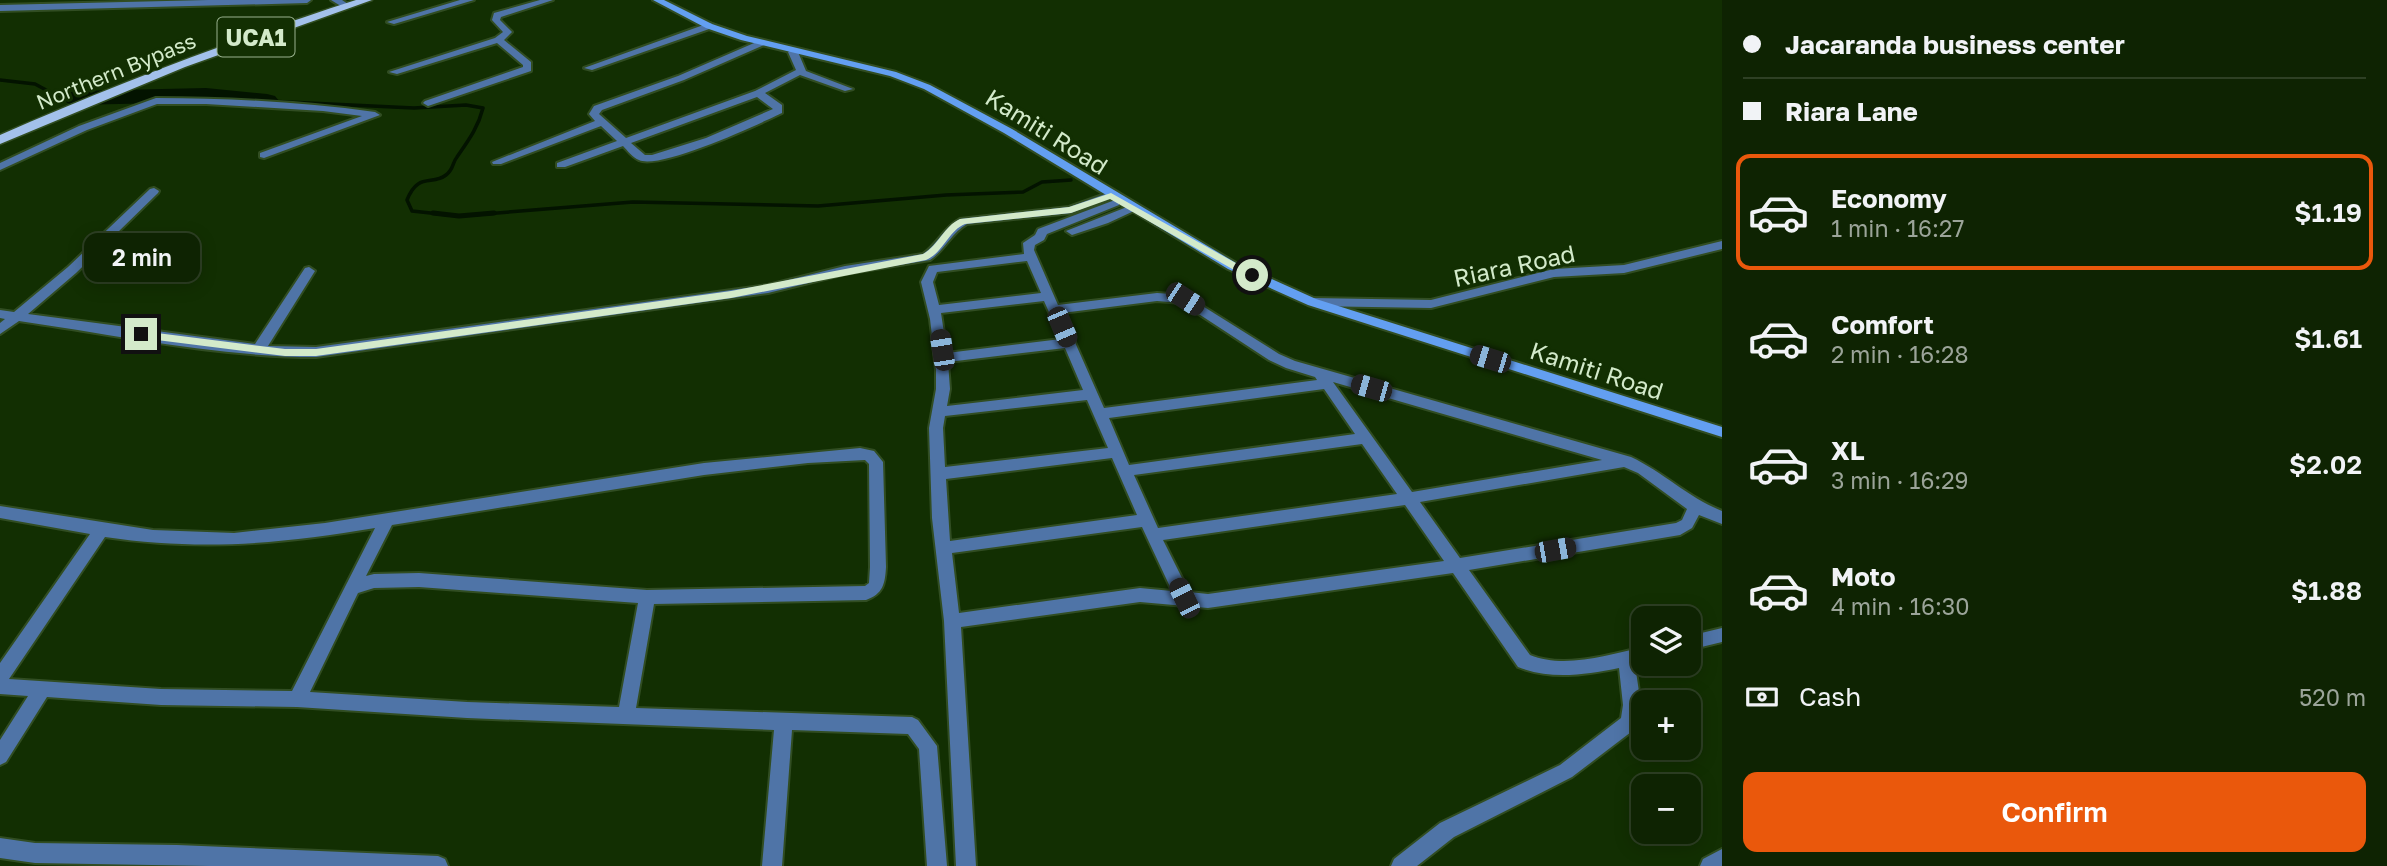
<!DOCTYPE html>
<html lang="en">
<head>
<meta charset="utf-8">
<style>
	body { margin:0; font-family:"Golos Text",sans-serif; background:#1c2f11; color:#f1f3f6; height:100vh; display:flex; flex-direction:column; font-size:26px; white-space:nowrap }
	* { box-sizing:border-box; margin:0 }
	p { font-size:23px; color:#9ba499 }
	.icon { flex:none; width:38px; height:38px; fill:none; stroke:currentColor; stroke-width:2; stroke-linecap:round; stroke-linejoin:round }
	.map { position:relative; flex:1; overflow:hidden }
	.side { display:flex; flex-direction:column; background:#0e2302; width:665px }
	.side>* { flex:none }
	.banner { display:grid; align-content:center; height:154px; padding:0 21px; background:#0e2302 }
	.fabs { position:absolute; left:1631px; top:606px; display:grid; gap:14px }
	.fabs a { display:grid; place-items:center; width:70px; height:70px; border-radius:14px; background:#0e2302; box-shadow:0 4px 18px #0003,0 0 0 2px #2e4024; font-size:35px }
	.end { position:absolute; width:32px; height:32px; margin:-16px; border:9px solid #d3eaca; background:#111; box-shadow:0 0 0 4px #111 }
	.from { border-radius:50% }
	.bubble { position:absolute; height:49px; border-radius:14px; background:#0e2302; box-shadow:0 4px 18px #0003,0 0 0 2px #2e4024; font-size:23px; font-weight:600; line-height:49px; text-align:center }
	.car { position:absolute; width:21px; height:42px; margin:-21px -10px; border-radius:9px; box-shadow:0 0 5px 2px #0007; background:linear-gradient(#222 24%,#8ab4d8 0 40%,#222 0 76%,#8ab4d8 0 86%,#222 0) }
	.banner b { display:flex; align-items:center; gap:24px; height:66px; font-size:26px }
	.banner b+b { border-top:2px solid #2e4024 }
	.banner i { width:18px; height:18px; background:#f1f3f6 }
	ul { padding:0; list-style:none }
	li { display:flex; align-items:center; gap:21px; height:116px; margin:0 14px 10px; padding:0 7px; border:4px solid transparent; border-radius:14px }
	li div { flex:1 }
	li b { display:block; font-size:26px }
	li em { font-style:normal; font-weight:600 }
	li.selected { border-color:#ea580c }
	li>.icon { width:63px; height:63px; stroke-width:1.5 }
	.pay { display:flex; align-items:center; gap:18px; height:77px; padding:0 21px; font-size:26px }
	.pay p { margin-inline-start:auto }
	.primary-button { display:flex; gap:14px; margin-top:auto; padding:14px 21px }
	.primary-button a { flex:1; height:80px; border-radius:14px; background:#ea580c; color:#fff; font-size:28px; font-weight:600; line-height:80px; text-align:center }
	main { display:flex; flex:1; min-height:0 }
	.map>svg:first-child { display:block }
</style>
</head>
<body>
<main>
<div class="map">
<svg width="1722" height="866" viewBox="0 0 1722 866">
	<rect width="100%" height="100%" fill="#122f02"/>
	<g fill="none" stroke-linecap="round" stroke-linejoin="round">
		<path stroke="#031300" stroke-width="3.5" d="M0 80 35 84 48 91 49 95 75 98
			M267 101 414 108 466 105 483 108C478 128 468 141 457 157 452 163 454 169 446 175 432 186 418 172 407 200L412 211 449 215
			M472 215 633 202 818 206 946 195 1023 192 1042 182 1071 180"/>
		<path stroke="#031300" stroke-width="5" d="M433 213 459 216 494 213"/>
		<path fill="#031300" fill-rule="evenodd" d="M206 88 267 94 275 96 279 101 275 106 267 108 206 102 75 105 67 103 63 98 67 93 75 91Z"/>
		<g stroke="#314d22" stroke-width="4">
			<path id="minor" d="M208 0H311L307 3 0 11V5Z
				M331 0H342L351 6 344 8Z
				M460 0H474L394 24 387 22Z
				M540 0H553L501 17 500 20 512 32 504 40 531 62V71L428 106 423 103 425 101 523 67V65L497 43 397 74 389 72 495 38 503 32 492 20 494 13Z
				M709 23 712 24V28L592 70 584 68Z
				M761 40 764 41V45L684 80 602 110 599 114 626 138 755 91 796 70 788 52 793 49 798 52 806 71 853 89 845 91 800 75 765 93 782 105V113C759 124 660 170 639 160 633 158 627 150 623 146L565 167H557V163L617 141 601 126 501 164H493L492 162 595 121 589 114 594 106 678 76ZM757 97 773 109 706 138 652 155H645L631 143Z
				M156 98C229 98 302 102 375 112L380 115 264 158 260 157V153L362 116 323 111 206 104H157L87 130 0 170V163L79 126Z
				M154 188 159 191 158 193 76 273 28 314 255 344 305 268 309 267 315 271 268 346 316 347 768 285 845 266 923 254C938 244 944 227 960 219L1069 207 1111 192 1117 195 1071 213 967 224C951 233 945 250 930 260L845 274 768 293 316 357C217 357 117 335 19 321L0 334V323L5 319 0 318V310L14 312 68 267 150 189Z
				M1115 200 1119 201V205L1047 234 1044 240 1035 245 1034 250 1058 305 1157 293 1185 295 1279 354 1295 361 1631 457C1663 472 1689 498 1722 511V524L1699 515 1692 528 1680 535 1469 570 1530 655C1564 669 1609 655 1643 647V663L1635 665 1641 705 1635 729 1572 777 1454 837 1417 866H1391L1394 859 1440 823 1560 765 1621 718 1623 705 1619 668C1584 675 1551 680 1518 667L1453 573 1208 608 1140 602 961 627 976 866H956L944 621 932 518 929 428 936 389V370L930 319 921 282 929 266 1024 254 1023 243 1035 235 1038 229ZM1027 261 1041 293 939 305 933 282 937 272ZM1044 301 1061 339 947 353 941 313ZM1157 301 1182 303 1269 360 1286 368 1315 377 1317 380 1104 408 1062 313ZM1065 348 1083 390 947 406 950 389 948 362ZM1333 382 1602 460 1412 492ZM1324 389 1355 434 1129 465 1109 418ZM1087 400 1108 448 945 467 943 428 945 416ZM1362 444 1397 494 1158 528 1134 475ZM1112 458 1137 515 950 541 946 479ZM1624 467 1638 473 1687 509 1682 520 1676 523 1460 558 1420 502ZM1405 505 1444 561 1208 594 1189 592 1163 540ZM1142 527 1172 591 1140 588 959 613 952 553Z
				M1132 205 1138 208 1136 210 1108 223 1072 235 1066 231Z
				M1722 241V249L1624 273 1554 277 1431 308 1312 306 1306 302 1312 298 1431 300 1554 269 1624 265Z
				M860 448 874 451 883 462 886 567C885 584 883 594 866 600L654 604 636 708 912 717 918 720 937 746 947 866H927L919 749 908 734 792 730 782 866H762L774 730 467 718 297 707 161 705 47 697 6 762 0 765V740L28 696 0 694V663L90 534 0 518V506L153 530 234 533 325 523 704 463ZM865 460 869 464 870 567 869 583 865 586 647 590 419 573 374 574 366 576 392 525 704 475 808 463ZM375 528 292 691 161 689 9 679 105 537C201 551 280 544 375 528ZM419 587 638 603 619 707 467 702 310 692 358 593 374 588Z
				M1722 628V642L1689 650V636Z
				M0 838 35 843 177 845 438 856 445 859 448 866H209L35 863 0 858Z
				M1722 849V866H1700L1703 859Z"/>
		</g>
		<g stroke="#314d22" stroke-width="4">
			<path id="secondary" d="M653 0H664L712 24 747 36 896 72 930 85 1012 129 1236 263 1316 299 1722 427V437L1308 305 1228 269 1004 133 924 89 890 76 741 40 706 28Z"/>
		</g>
		<g stroke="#314d22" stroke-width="3">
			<path id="primary" d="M356 0H372L185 67 0 144V135C116 84 235 39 356 0Z"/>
		</g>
		<use href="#minor" fill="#4f74a7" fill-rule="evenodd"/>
		<use href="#secondary" fill="#639ff1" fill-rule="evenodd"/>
		<use href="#primary" fill="#a3c1eb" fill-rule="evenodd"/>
	</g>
	<path fill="#d3eaca" d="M1111 193 1257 275 1248 278 1110 199 1071 213 965 224C948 231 944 252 926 260L731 298 316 356H285L141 338 136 334 141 331 285 349H316L731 291 923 254C939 245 944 226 960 219L1069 207Z"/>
	<g text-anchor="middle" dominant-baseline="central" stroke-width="6" stroke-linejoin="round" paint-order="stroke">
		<g font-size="21" fill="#d3eaca" stroke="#122f02">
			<text transform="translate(116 71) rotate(-22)">Northern Bypass</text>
		</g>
		<rect fill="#122f02" stroke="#99b28e" stroke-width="2" x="217.5" y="17.5" width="77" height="39" rx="5"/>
		<g font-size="23" font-weight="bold" fill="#d3eaca">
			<text x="256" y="37">UCA1</text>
		</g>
		<g font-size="24" fill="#d3eaca" stroke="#122f02">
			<text transform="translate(1047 131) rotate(32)">Kamiti Road</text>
			<text transform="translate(1514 265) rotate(-12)">Riara Road</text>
			<text transform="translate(1597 370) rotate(18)">Kamiti Road</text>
		</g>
	</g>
</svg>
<div class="fabs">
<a><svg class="icon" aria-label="layers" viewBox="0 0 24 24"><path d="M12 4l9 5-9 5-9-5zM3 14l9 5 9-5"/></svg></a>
<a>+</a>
<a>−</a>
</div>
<i class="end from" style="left:1252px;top:275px"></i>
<i class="end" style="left:141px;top:334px"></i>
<div class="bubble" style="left:84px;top:233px;width:116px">2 min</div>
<i class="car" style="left:1185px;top:299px;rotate:123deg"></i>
<i class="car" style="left:1062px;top:327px;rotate:157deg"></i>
<i class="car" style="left:942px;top:350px;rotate:351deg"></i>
<i class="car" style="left:1490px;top:359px;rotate:287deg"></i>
<i class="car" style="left:1371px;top:388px;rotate:286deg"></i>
<i class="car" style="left:1555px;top:550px;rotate:80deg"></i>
<i class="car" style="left:1184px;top:598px;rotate:334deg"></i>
</div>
<section class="side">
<div class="banner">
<b><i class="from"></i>Jacaranda business center</b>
<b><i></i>Riara Lane</b>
</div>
<ul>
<li class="selected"><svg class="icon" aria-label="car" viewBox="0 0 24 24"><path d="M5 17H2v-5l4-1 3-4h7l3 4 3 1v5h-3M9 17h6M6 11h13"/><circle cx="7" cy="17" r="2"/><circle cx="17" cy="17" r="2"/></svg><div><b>Economy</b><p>1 min · 16:27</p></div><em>$1.19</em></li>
<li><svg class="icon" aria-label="car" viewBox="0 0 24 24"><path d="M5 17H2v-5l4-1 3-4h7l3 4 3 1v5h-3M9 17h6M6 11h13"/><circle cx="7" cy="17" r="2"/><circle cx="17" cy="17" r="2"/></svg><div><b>Comfort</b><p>2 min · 16:28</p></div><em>$1.61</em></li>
<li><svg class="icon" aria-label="car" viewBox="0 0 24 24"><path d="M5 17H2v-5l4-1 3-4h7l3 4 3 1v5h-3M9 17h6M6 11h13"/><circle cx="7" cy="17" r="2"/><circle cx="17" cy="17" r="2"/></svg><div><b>XL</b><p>3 min · 16:29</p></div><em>$2.02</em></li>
<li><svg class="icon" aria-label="car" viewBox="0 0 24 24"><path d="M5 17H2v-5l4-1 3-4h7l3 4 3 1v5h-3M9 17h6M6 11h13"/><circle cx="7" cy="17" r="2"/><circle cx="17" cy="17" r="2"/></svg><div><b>Moto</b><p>4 min · 16:30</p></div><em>$1.88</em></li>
</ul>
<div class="pay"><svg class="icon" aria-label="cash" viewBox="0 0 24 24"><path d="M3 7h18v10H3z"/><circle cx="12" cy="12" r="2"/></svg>Cash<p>520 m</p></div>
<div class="primary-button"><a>Confirm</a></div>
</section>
</main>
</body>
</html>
